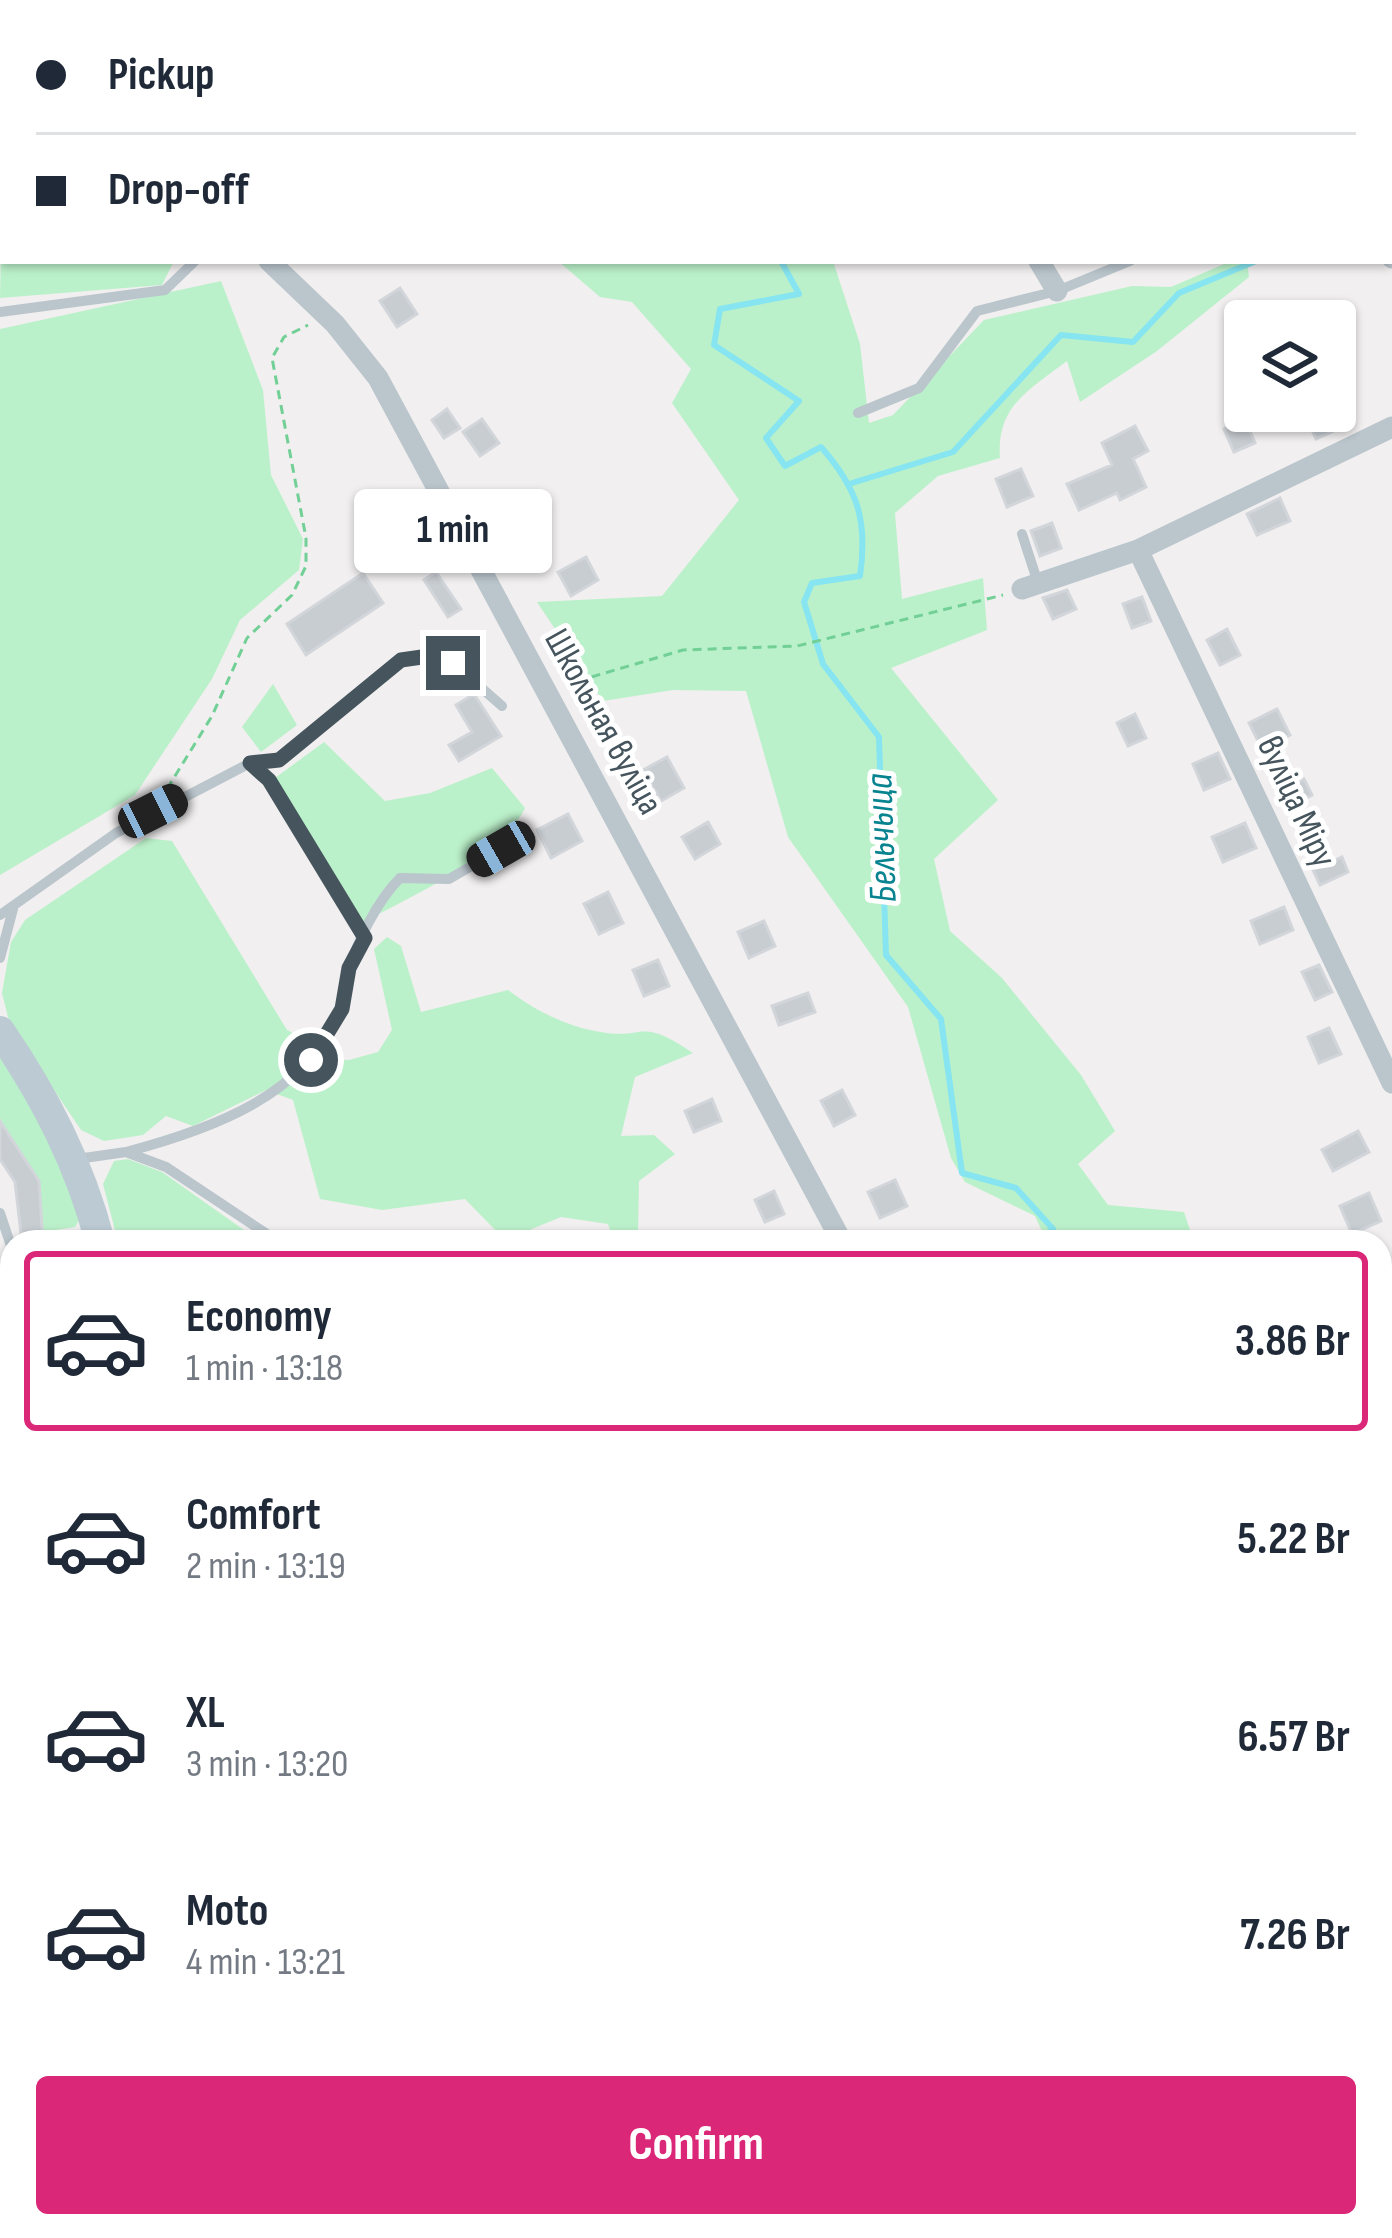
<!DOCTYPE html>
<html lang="en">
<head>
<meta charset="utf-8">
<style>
	body { margin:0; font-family:"Sofia Sans Condensed",sans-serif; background:#f6f6f7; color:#1f2937; height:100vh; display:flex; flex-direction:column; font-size:45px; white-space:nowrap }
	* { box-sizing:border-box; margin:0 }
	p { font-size:39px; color:#747a83 }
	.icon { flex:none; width:66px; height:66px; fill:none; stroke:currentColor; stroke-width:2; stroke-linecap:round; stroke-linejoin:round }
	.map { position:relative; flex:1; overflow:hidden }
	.sheet { position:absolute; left:0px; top:1230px; width:1392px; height:1008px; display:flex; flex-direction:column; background:#fff; border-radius:36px 36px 0 0; box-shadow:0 3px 9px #0004 }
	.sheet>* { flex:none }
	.banner { position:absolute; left:0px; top:0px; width:1392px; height:264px; box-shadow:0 3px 9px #0004; display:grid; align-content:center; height:264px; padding:0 36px; background:#fff }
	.controls { position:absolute; left:1224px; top:300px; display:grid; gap:24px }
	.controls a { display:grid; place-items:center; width:132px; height:132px; border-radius:12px; background:#fff; box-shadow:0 3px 9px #0004; font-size:60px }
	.end { position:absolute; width:54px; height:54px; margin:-27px; border:15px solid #46555d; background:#fff; box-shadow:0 0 0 6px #fff }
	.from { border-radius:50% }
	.bubble { position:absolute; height:84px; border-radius:12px; background:#fff; box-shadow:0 3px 9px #0004; font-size:39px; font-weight:700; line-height:84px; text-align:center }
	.car { position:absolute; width:36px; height:72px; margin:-36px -18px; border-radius:15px; box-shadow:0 0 9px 3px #0007; background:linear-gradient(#222 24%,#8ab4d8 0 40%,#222 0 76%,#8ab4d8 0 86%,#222 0) }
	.banner b { display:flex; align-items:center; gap:42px; height:114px; font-size:45px }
	.banner b+b { border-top:3px solid #e0e1e3 }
	.banner i { width:30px; height:30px; background:#1f2937 }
	ul { padding:21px 0 0; list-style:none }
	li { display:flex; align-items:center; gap:36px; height:180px; margin:0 24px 18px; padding:0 12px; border:6px solid transparent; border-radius:12px }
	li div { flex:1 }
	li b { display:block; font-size:45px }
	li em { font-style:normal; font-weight:700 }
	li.active { border-color:#db2777 }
	li>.icon { width:108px; height:108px; stroke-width:1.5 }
	.primary-button { display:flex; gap:24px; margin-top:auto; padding:24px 36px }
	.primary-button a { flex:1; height:138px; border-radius:12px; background:#db2777; color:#fff; font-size:48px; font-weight:700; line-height:138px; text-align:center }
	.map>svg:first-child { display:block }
</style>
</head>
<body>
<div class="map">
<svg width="1392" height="2238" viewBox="0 0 1392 2238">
	<rect width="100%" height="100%" fill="#f1efef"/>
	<path fill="#bbf1ca" d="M1061 0H1353L1354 3H1063Z
		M3 141V261H174L162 285 0 298Z
		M558 261H833L860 344 869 423 893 415 984 320 1132 286 1171 287 1231 261H1247L1249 277 1157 351 1080 402 1067 361C1029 390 996 406 1000 458L938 476 895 513 902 599 983 578 987 630 891 668 998 800 934 859 950 931 1002 978 1081 1075 1115 1131 1078 1164 1108 1205 1184 1212 1194 1242H1047L1035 1216 965 1182 951 1158 908 1007 788 837 746 691 673 690 603 701 537 602 662 596 739 500 672 403 691 369 632 302 600 297Z
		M221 281 263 390 271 475 303 539 299 570 240 620 212 679 135 795 0 875V329Z
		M273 684 297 725 261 752 242 727Z
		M324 742 385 801 430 793 492 768 525 808C504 854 407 899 361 923L275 778Z
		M146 838 172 841 287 1030 311 1042 321 1059 349 1060 378 1052 392 1030 374 949 387 937 401 946 421 1012 508 990C533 1009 563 1025 595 1031 647 1042 636 1014 693 1053L635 1077 621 1136 654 1135 675 1154 639 1181 638 1234 643 1242H614L608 1224 561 1217 505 1240 465 1199 382 1210 320 1199 293 1100 266 1090 193 1126 166 1116 143 1135 104 1141 81 1130 10 1025 2 993 11 942 25 920Z
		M0 1052 41 1119 80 1219 75 1227 42 1232 39 1181 0 1121Z
		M128 1159 162 1172 261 1242H118L103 1184 114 1161Z
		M12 1350V1437L0 1441V1356Z
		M893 2226H1007L993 2238H895Z
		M1247 2226H1352L1392 2238H1258Z"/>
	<path fill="#86e5f0" d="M531 2226H893L895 2238H534Z"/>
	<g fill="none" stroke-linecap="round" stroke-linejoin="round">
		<path stroke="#86e5f0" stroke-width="6" d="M455 0 456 3
			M1389 193H1392
			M781 261 799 294 720 309 714 345 799 401 766 438 785 466 821 447C858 489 868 521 860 576L812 583 804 602 823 664 879 737 886 955 941 1019 962 1173 1016 1188 1053 1229 1037 1242
			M852 483 953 452 1061 335 1133 342 1179 293 1256 261
			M0 1919H12"/>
	</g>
	<path fill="#c8cdd2" stroke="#d2d6db" stroke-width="3" d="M400 288 417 314 397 327 380 301Z
		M447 409 460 428 444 438 432 420Z
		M1304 411H1328L1336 430 1316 439Z
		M482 419 499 443 480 456 463 432Z
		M1245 420 1255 443 1234 452 1224 429Z
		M1135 426 1148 451 1133 459 1146 487 1120 500 1117 493 1079 510 1067 484 1112 465 1102 443Z
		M1021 469 1033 496 1007 507 996 479Z
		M529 492 544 515 525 527 511 503Z
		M1280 498 1290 521 1257 535 1247 514Z
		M1052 523 1061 548 1040 556 1031 531Z
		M586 557 598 580 571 596 558 572Z
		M436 572 461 609 448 617 424 580Z
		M363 573 383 603 306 655 287 624Z
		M1067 590 1076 609 1053 619 1043 598Z
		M1142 597 1151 621 1132 628 1123 604Z
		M1227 629 1240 655 1220 665 1207 640Z
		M474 694 501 736 459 761 449 745 472 732 456 705Z
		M1277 709 1290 735 1262 749 1249 723Z
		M1135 714 1146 738 1128 746 1117 723Z
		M1218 753 1230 779 1204 790 1193 764Z
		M667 757 684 788 661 801 643 770Z
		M1304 779 1312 795 1287 808 1279 792Z
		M568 814 582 841 551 858 537 830Z
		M708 822 720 844 695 859 682 837Z
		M1245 823 1256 848 1223 862 1212 837Z
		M1342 857 1348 872 1320 885 1313 870Z
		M608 892 623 923 599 934 584 904Z
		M1284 907 1293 930 1260 944 1251 921Z
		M764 921 775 946 749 958 738 932Z
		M658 960 669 986 644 996 633 970Z
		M1319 965 1332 992 1315 1000 1302 972Z
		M808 993 815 1012 779 1025 772 1006Z
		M1329 1028 1341 1054 1319 1063 1308 1037Z
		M842 1090 855 1115 834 1126 821 1101Z
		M712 1099 721 1121 694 1132 685 1111Z
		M0 1121 39 1181 43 1242H22L15 1182 0 1159Z
		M1358 1131 1369 1152 1333 1171 1322 1150Z
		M895 1180 907 1206 880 1218 868 1192Z
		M774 1191 784 1214 765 1222 755 1200Z
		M1369 1193 1381 1221 1352 1234 1340 1206Z"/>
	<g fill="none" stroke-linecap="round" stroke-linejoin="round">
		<path stroke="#72d097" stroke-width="3" stroke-dasharray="9 6" stroke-linecap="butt" d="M562 674 588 678 683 650 797 646 1003 595
			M167 789 212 716 247 638 292 595 306 566V538L272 358 284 337 308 325
			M0 1793 12 1798"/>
		<path stroke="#bac5cc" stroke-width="10" d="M0 312 165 290 195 261
			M858 413 919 388 977 311 1057 291 1130 261
			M1022 534 1038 583
			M250 763 279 760 401 660 429 655 453 663 502 706
			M0 915 116 833 250 763 270 780 365 938
			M0 958 13 909
			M126 1152C209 1130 305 1097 341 1010 346 999 346 986 348 974 355 944 378 900 400 878L449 879 501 849
			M77 1159 126 1152 166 1167 279 1242
			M0 1213 12 1249
			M0 1319 12 1313"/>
		<path stroke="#bac5cc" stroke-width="21" d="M878 0 880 3
			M1364 0 1366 3
			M1389 63 1392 70
			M0 69 3 72
			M1389 124 1392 122
			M1389 250 1392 258
			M269 261 335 324 378 378 842 1242
			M1039 261 1057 291
			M1138 550 1392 1083
			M1022 589 1138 550 1392 427
			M1380 1634 1392 1628
			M136 2238 191 2226"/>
		<path stroke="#bccad4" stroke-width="30" d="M0 1031C45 1097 80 1164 100 1242
			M331 2226 334 2238"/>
		<path stroke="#adc2cf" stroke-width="36" d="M0 1729 12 1733
			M1380 2142 1392 2146"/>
	</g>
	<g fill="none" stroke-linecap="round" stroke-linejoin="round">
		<path stroke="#46555d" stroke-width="15" d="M311 1060 342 1009 349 968 365 938 269 780 250 763 279 760 401 660 429 656 453 663"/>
	</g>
	<g text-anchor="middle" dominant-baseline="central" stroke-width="10" stroke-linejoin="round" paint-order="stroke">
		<g font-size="36" fill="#46555d" stroke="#fff">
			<text transform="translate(603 722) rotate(61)">Школьная вуліца</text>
			<text transform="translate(1296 802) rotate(65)">вуліца Міру</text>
		</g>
		<g font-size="39" font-style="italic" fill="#088390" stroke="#fff">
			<text transform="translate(882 838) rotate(-92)">Бельчыца</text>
		</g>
	</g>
</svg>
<div class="controls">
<a><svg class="icon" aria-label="layers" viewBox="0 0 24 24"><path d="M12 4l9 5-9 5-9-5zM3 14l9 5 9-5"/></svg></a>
</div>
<i class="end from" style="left:311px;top:1060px"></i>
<i class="end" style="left:453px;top:663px"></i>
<div class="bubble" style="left:354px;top:489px;width:198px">1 min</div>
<i class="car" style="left:153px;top:811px;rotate:63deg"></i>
<i class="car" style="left:501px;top:849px;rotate:240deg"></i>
<div class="banner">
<b><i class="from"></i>Pickup</b>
<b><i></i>Drop-off</b>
</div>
<section class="sheet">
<ul>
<li class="active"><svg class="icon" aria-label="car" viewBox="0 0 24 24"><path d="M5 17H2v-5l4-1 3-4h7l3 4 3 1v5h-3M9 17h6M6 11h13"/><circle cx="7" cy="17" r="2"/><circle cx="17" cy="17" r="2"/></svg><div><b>Economy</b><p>1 min · 13:18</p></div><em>3.86 Br</em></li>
<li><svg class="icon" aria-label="car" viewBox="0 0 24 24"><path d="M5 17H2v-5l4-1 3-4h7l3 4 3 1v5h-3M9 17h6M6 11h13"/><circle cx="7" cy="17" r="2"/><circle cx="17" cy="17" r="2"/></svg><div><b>Comfort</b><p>2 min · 13:19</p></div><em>5.22 Br</em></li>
<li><svg class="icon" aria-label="car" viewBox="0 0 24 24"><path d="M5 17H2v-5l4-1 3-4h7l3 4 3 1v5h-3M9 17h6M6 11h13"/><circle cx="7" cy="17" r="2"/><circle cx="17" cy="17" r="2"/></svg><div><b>XL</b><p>3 min · 13:20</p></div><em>6.57 Br</em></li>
<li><svg class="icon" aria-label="car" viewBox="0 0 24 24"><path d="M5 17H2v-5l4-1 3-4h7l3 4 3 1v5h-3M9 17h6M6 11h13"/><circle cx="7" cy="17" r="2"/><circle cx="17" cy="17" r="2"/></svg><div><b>Moto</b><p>4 min · 13:21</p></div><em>7.26 Br</em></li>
</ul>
<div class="primary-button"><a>Confirm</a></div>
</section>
</div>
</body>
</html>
